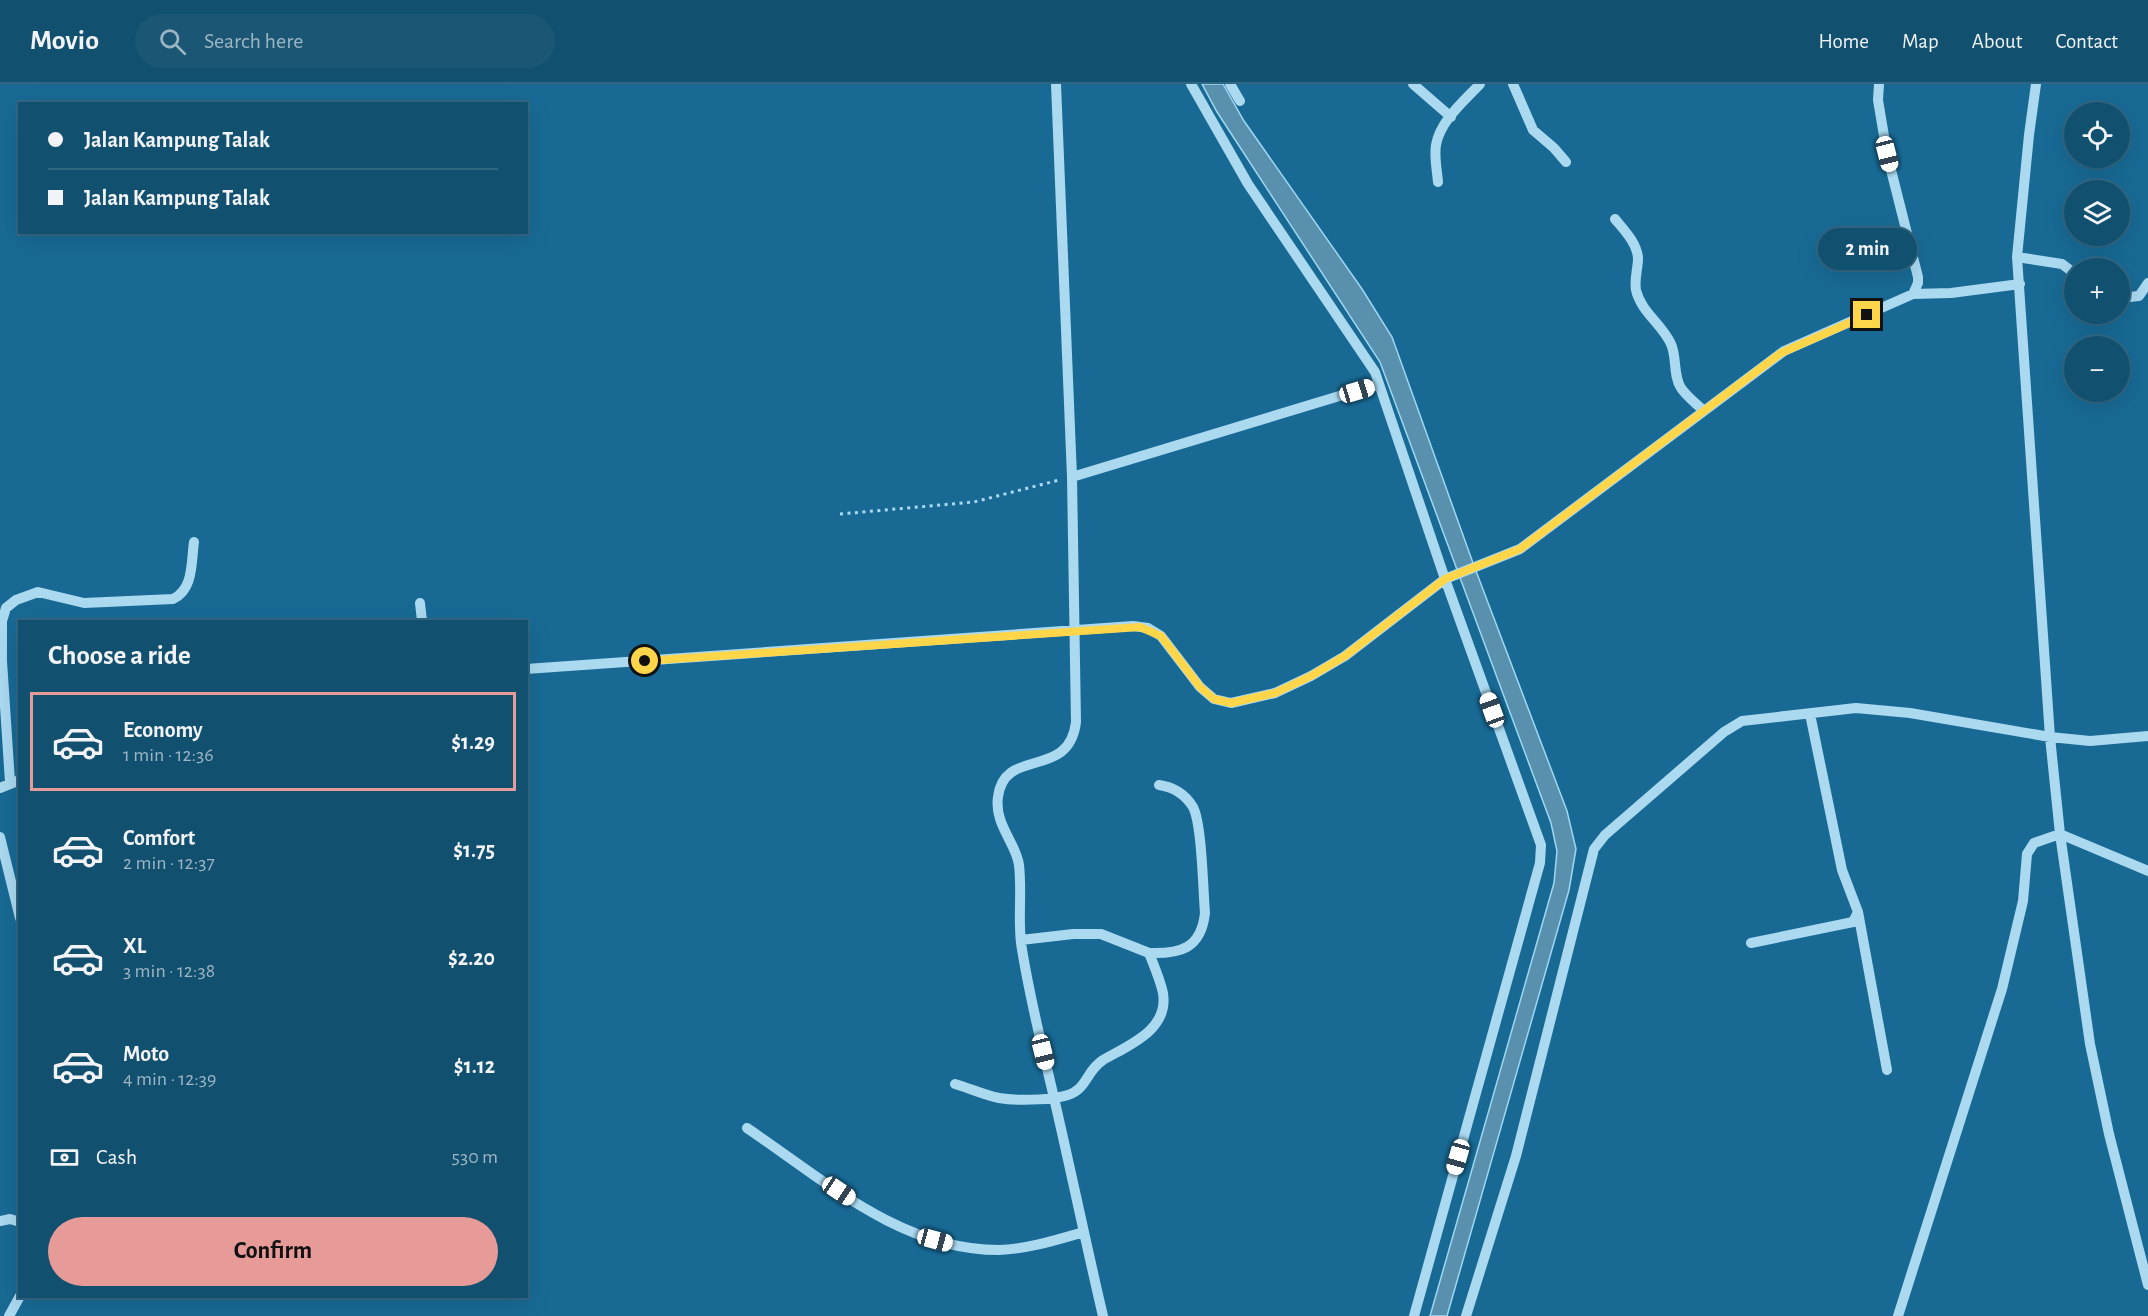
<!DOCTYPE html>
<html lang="en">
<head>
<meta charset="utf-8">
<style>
	body { margin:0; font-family:"Alegreya Sans",sans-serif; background:#1b5775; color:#f1f3f6; height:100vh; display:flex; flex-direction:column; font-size:22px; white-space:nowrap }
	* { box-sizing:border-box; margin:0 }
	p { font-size:20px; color:#9cb5c3 }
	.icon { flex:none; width:33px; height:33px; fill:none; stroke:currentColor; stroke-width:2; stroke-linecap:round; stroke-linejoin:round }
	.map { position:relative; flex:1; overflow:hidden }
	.panel { position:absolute; left:18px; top:536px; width:510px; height:678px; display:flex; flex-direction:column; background:#125070; border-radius:0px; box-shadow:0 6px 24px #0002,0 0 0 2px #316783 }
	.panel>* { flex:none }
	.guide { position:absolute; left:18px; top:18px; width:510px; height:132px; border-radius:0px; box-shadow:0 6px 24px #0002,0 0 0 2px #316783; display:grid; align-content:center; height:132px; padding:0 30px; background:#125070 }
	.fabs { position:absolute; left:2064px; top:18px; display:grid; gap:12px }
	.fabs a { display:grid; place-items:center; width:66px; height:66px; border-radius:50%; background:#125070; box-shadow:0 6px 24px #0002,0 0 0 2px #316783; font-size:30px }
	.end { position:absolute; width:27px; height:27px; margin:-14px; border:8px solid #ffd54a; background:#111; box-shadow:0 0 0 3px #111 }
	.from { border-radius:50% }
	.bubble { position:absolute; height:42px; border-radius:21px; background:#125070; box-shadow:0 6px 24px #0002,0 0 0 2px #316783; font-size:20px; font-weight:700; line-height:42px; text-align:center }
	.car { position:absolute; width:18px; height:36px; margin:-18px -9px; border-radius:8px; box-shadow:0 0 4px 2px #0007; background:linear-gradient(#fff 24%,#345 0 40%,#fff 0 76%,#345 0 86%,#fff 0) }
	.guide b { display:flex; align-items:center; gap:21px; height:57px; font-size:22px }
	.guide b+b { border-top:2px solid #316783 }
	.guide i { width:15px; height:15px; background:#f1f3f6 }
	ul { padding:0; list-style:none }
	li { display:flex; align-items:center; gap:18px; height:99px; margin:0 12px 9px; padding:0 18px; border:3px solid transparent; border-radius:0px }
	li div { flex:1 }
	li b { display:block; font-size:22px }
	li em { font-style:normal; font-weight:700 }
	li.active { border-color:#e69b98 }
	li>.icon { width:54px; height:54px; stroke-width:1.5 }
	h2 { padding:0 30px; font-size:27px; line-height:72px }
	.pay { display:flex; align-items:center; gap:15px; height:66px; padding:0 30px; font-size:22px }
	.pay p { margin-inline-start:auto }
	.action { display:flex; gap:12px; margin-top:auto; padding:12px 30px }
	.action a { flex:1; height:69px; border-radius:36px; background:#e69b98; color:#111; font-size:24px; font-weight:700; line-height:69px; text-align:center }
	header { display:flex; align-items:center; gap:36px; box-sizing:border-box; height:84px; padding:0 30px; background:#125070; border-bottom:2px solid #316783 }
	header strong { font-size:28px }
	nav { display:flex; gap:33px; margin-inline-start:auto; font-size:21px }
	.search { width:420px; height:54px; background:#1b5775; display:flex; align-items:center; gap:15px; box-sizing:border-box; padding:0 21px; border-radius:33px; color:#9cb5c3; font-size:22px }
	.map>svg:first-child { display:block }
</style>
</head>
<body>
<header>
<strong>Movio</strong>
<div class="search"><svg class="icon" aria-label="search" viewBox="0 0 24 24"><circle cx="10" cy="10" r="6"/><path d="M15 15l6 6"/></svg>Search here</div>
<nav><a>Home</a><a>Map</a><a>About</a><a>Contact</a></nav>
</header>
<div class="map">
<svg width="2148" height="1232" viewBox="0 0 2148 1232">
	<rect width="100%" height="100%" fill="#186a95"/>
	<path fill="#5990ad" stroke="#9dd7f3" stroke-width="1.5" d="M1202 0H1223L1244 37 1362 205 1392 253 1473 479 1567 727 1576 765 1569 806 1447 1232H1430L1554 799 1557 767 1551 739 1380 278 1217 28Z"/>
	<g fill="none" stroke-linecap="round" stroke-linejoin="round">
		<path stroke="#aad9f0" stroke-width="3" stroke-dasharray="3 4.5" stroke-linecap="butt" d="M840 430 974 418 1059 396"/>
		<path stroke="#aad9f0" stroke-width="10" d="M1056 0 1072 393 1076 638C1069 697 1004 662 998 713 994 740 1016 759 1019 781 1022 807 1018 833 1021 859 1029 912 1042 962 1054 1014 1071 1087 1086 1160 1103 1232
			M1191 0 1248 100 1375 288 1445 495 1541 761 1540 779 1414 1232
			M1230 0 1240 17
			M1413 0 1451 33
			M1513 0 1533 46 1554 64 1566 78
			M1879 0 1878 16 1887 70 1918 193V199L1913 210
			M2036 0 2029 51 2017 173 2050 653 2060 750 2090 960 2109 1050 2148 1201
			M1438 98C1437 86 1434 73 1436 61 1440 37 1464 17 1480 0
			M1615 135C1624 146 1637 159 1638 174 1638 185 1634 195 1636 206 1641 228 1662 240 1671 260 1677 273 1673 292 1681 304 1687 313 1697 320 1704 327
			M2017 173 2062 180 2074 189
			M2120 214 2139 212 2148 199
			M1072 393 1379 300
			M420 519 422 537
			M526 585 1133 542 1148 544 1161 552 1200 603 1214 615 1231 619 1275 609 1311 592 1345 572 1445 495 1520 465 1784 267 1913 210 1951 209 2020 200
			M1810 630 1842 786 1858 828 1887 986
			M10 698 2 577V537L6 524 16 516 38 508 84 519 173 515C194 505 191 478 194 458
			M0 704 20 696
			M0 753 20 834
			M1751 859 1853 838 1858 828
			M1149 869C1180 870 1201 865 1205 829 1203 806 1202 740 1193 723 1185 710 1173 703 1159 701
			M955 1000C969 1004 984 1011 999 1014 1016 1017 1063 1017 1076 1007 1087 1000 1088 986 1103 976 1129 961 1169 946 1163 909 1160 895 1154 882 1149 869L1101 850H1073L1021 856
			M747 1044C824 1096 901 1166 999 1166 1028 1165 1056 1156 1084 1148
			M0 1137 10 1135 20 1138
			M9 1232 20 1212
			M1466 1232 1516 1072 1594 765 1605 751 1724 648 1742 637 1856 624 1910 629 2050 653 2090 657 2148 652
			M1898 1232 2002 905 2023 817 2027 770 2034 759 2060 750 2148 787"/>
	</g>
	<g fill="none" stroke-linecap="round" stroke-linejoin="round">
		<path stroke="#ffd54a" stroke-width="8" d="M645 577 1140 543 1161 552 1200 603 1214 615 1231 619 1275 609 1311 592 1345 572 1445 495 1520 465 1781 269 1867 231"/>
	</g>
</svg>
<div class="fabs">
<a><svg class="icon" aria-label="locate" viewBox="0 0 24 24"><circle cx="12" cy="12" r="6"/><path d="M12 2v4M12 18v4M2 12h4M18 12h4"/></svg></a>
<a><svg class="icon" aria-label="layers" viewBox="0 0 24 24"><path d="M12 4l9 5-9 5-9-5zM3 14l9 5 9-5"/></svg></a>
<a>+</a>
<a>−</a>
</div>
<i class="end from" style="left:645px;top:577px"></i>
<i class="end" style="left:1867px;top:231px"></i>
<div class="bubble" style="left:1818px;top:144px;width:99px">2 min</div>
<i class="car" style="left:1887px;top:70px;rotate:166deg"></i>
<i class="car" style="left:1357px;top:307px;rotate:73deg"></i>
<i class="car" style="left:1492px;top:626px;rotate:340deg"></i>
<i class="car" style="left:1043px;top:968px;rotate:166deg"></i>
<i class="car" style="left:1458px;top:1073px;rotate:196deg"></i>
<i class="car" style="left:839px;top:1107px;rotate:124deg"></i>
<i class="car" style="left:935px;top:1156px;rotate:105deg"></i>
<div class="guide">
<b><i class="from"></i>Jalan Kampung Talak</b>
<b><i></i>Jalan Kampung Talak</b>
</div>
<section class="panel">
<h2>Choose a ride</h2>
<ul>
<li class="active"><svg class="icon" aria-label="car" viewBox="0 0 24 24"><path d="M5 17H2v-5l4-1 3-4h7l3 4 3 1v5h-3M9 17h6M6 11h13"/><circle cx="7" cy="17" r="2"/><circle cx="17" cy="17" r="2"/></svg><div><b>Economy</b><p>1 min · 12:36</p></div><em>$1.29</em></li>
<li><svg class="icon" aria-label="car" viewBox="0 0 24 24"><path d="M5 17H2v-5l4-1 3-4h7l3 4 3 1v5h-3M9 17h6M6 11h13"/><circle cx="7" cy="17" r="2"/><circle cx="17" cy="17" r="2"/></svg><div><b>Comfort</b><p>2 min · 12:37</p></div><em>$1.75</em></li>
<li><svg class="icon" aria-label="car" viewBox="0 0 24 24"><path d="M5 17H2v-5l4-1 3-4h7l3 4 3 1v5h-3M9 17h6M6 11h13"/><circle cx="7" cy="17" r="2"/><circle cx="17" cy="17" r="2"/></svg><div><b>XL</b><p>3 min · 12:38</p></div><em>$2.20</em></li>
<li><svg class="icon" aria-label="car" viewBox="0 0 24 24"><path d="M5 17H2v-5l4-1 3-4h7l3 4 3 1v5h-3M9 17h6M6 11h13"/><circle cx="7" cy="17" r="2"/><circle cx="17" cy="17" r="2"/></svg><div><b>Moto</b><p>4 min · 12:39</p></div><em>$1.12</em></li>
</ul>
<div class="pay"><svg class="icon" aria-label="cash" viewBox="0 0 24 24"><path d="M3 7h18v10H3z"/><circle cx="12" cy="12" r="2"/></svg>Cash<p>530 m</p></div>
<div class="action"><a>Confirm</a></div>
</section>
</div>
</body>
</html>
